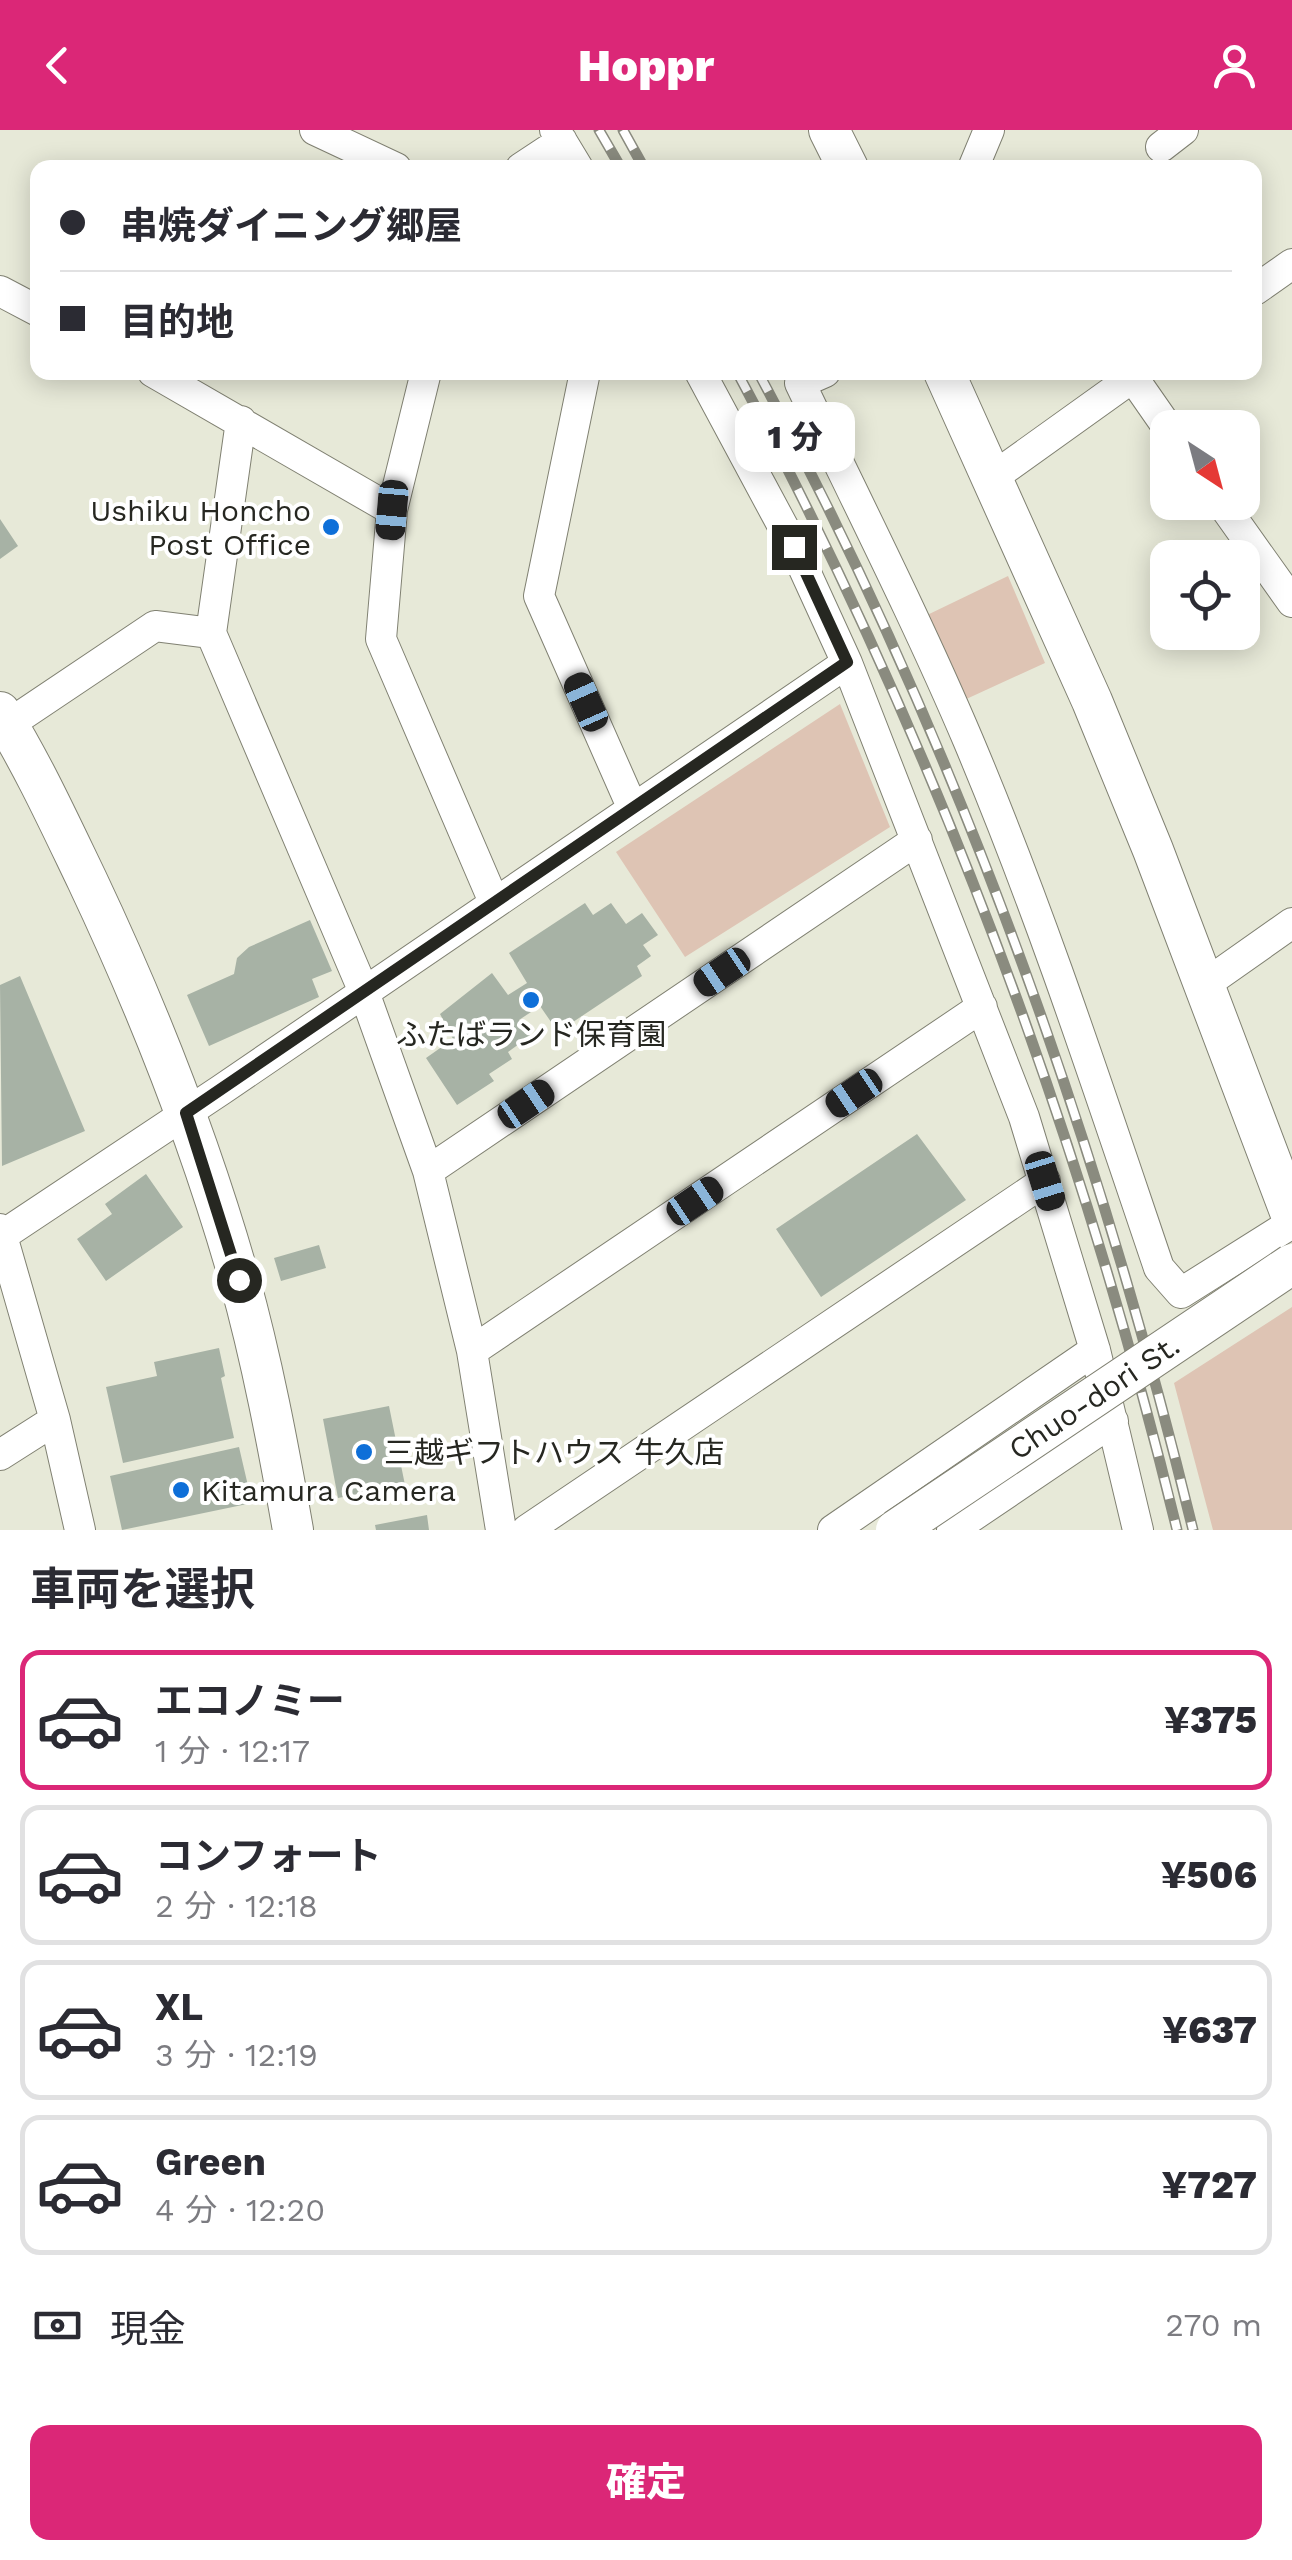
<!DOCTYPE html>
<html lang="ja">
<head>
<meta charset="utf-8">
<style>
	body { margin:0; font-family:"Work Sans","Noto Sans JP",sans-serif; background:#f2f2f3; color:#2b2b33; height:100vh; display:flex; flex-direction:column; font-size:38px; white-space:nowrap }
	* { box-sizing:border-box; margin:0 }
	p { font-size:32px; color:#7c7c81 }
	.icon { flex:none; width:55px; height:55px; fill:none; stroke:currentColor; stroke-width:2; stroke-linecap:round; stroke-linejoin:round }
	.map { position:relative; height:1400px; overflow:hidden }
	.sheet { display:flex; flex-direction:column; background:#fff; flex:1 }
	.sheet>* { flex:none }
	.guide { position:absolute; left:30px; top:30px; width:1232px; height:220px; border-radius:20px; box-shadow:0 5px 25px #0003; display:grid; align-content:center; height:220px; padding:0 30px; background:#fff }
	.needle { width:65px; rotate:144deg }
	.tools { position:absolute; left:1150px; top:280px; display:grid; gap:20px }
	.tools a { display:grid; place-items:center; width:110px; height:110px; border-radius:20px; background:#fff; box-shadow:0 5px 25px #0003; font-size:50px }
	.end { position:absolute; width:45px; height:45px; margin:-22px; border:12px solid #262721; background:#fff; box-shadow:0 0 0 5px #fff }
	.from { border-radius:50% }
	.bubble { position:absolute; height:70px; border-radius:20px; background:#fff; box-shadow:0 5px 25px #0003; font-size:32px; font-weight:800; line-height:70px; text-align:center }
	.car { position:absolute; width:30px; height:60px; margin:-30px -15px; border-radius:12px; box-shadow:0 0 8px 2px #0007; background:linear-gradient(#222 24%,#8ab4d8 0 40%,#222 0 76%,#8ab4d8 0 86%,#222 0) }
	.guide b { display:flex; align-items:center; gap:35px; height:95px; font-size:38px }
	.guide b+b { border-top:2px solid #e1e1e2 }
	.guide i { width:25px; height:25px; background:#2b2b33 }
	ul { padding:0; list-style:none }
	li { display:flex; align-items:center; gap:30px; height:140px; margin:0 20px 15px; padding:0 10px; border:5px solid #e1e1e2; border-radius:20px }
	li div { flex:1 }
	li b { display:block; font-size:38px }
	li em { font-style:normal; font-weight:800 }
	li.active { border-color:#db2777 }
	li>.icon { width:90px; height:90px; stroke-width:1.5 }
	h2 { padding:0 30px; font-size:45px; line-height:120px }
	.pay { display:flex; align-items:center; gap:25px; height:110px; padding:0 30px; font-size:38px }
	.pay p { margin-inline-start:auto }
	.action { display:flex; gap:20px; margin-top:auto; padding:20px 30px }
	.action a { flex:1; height:115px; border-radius:20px; background:#db2777; color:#fff; font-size:40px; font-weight:800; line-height:115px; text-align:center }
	header { display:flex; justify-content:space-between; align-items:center; height:130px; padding:0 30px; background:#db2777; color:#fff; font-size:45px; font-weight:800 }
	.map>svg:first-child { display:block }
</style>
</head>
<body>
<header><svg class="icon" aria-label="back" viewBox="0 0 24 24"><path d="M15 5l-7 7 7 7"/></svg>Hoppr<svg class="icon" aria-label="person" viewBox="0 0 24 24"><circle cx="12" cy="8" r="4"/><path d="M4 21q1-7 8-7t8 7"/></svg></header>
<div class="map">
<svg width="1292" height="1400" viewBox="0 0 1292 1400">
	<rect width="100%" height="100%" fill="#e7e9d8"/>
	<path fill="#dec4b4" d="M1008 446 1045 533 962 571 923 487Z
		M840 574 890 697 685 827 616 722Z
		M1292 1177V1400H1213L1174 1253Z"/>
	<path fill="#a7b2a5" d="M0 389 18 416 0 429Z
		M585 773 593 785 611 773 626 794 642 783 658 805 643 815 651 826 637 836 642 846 558 902 540 876 519 890 530 906 508 922 512 929 489 944 494 951 457 975 426 928 453 909 440 884 492 843 508 865 527 853 509 823Z
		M310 790 332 841 312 849 319 867 209 916 187 865 234 844 237 828 249 817Z
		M20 846 85 1001 2 1036 0 855Z
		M917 1004 966 1070 821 1167 776 1099Z
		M146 1044 183 1097 106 1151 77 1109 112 1084 105 1074Z
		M319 1115 326 1138 281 1151 274 1128Z
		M219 1218 225 1246 221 1248 234 1308 123 1333 106 1257 157 1246 154 1232Z
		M389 1276 405 1355 338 1368 323 1289Z
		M239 1317 252 1373 122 1400 110 1346Z
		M427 1385 429 1400H376L375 1395Z"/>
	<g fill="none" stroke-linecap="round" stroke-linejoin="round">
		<g stroke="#808172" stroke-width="32">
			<path id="street" d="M315 0 396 38
				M555 0 578 38
				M1161 17 1183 0
				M974 36 989 0
				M521 38 562 11
				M1255 160 1292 134
				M0 161 38 181
				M153 242 392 380
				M426 242 392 380 381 509 494 772
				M585 242 539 466 633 679
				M700 242 794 417 847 533 1024 987 1095 1220 1138 1400
				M825 242 800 253C857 372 917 490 968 610 1041 783 1099 961 1159 1138L1181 1163 1292 1093
				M1129 242 1168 298
				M992 348 1140 242
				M1221 372 1292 472
				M211 503 241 291
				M0 600 155 496 211 503 364 862 428 1041 472 1221 501 1400
				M1204 855 1292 793
				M428 1041 917 710
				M0 1099 55 1290 80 1400
				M0 1107 221 960 847 533
				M472 1221 982 877
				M0 1325 55 1290
				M527 1400 1045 1051
				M833 1400 1095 1220
				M952 1400 1113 1291"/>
		</g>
		<g stroke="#808172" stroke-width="42">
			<path id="secondary" d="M829 0 848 38
				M944 242 1092 571 1153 720 1292 1087
				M0 582C33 635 60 694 87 750 148 879 200 1011 239 1148 262 1230 278 1315 293 1400"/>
		</g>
		<use href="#street" stroke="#fff" stroke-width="30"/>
		<use href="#secondary" stroke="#fff" stroke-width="40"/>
		<g stroke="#8a8b7f" stroke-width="11">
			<path id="rail" d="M599 0 621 38
				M623 0 644 38
				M737 242C933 608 1079 997 1177 1400
				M758 242C955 608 1095 997 1193 1400"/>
		</g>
		<use href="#rail" stroke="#fff" stroke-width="8" stroke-dasharray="22" stroke-linecap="butt"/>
		<g stroke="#808172" stroke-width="42" stroke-linecap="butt">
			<path id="secondary-bridge" d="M896 1400 1292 1134"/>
		</g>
		<use href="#secondary-bridge" stroke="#fff" stroke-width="40"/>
	</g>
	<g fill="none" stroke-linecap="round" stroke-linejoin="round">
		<path stroke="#262721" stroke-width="12" d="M239 1150 186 983 847 532 794 417"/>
	</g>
	<g fill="#0e6fd8" stroke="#fff" stroke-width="4">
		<circle cx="331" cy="397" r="10"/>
		<circle cx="531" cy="870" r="10"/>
		<circle cx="364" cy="1322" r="10"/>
		<circle cx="181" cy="1360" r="10"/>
	</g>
	<g text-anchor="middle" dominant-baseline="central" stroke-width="8" stroke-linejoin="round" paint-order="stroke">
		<g font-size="30" fill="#262721" stroke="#fff" text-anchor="start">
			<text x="311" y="380" text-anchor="end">Ushiku Honcho<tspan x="311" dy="34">Post Office</tspan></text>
			<text x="531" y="904" text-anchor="middle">ふたばランド保育園</text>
			<text x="384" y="1322">三越ギフトハウス 牛久店</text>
			<text x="201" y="1360">Kitamura Camera</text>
		</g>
		<g font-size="30" fill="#262721" stroke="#fff">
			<text transform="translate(1094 1267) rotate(-34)">Chuo-dori St.</text>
		</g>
	</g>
</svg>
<div class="tools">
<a><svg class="needle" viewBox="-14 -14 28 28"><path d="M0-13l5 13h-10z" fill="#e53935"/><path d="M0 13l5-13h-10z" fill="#7c7c81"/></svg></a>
<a><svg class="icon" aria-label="locate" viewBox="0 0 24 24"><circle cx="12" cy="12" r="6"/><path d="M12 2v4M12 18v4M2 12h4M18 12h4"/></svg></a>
</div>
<i class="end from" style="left:239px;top:1150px"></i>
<i class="end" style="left:794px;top:417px"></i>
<div class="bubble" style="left:735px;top:272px;width:120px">1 分</div>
<i class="car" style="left:392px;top:380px;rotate:185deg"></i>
<i class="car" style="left:586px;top:572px;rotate:336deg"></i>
<i class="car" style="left:722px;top:842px;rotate:236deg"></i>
<i class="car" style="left:854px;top:963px;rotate:236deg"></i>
<i class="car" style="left:526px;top:974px;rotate:56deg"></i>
<i class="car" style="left:1045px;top:1051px;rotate:163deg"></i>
<i class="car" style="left:695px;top:1071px;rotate:56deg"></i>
<div class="guide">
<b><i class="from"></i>串焼ダイニング郷屋</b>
<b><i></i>目的地</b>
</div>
</div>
<section class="sheet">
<h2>車両を選択</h2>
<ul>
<li class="active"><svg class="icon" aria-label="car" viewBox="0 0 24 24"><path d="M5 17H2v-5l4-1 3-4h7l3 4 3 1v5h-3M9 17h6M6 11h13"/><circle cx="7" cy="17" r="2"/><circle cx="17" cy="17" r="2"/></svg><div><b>エコノミー</b><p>1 分 · 12:17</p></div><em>¥375</em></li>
<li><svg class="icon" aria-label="car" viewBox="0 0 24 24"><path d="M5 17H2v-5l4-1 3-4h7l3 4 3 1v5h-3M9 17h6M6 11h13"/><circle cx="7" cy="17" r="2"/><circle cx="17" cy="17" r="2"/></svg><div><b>コンフォート</b><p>2 分 · 12:18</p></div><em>¥506</em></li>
<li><svg class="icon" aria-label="car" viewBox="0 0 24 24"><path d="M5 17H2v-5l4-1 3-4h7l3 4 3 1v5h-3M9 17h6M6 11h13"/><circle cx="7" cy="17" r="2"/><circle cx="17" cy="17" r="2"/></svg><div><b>XL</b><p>3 分 · 12:19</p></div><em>¥637</em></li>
<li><svg class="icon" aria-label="car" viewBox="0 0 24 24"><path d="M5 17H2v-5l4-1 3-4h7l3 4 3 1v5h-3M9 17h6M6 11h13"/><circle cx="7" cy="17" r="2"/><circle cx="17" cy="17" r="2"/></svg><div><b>Green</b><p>4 分 · 12:20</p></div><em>¥727</em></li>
</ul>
<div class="pay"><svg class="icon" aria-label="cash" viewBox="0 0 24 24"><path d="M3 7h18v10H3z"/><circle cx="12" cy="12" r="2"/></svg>現金<p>270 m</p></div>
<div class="action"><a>確定</a></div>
</section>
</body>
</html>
